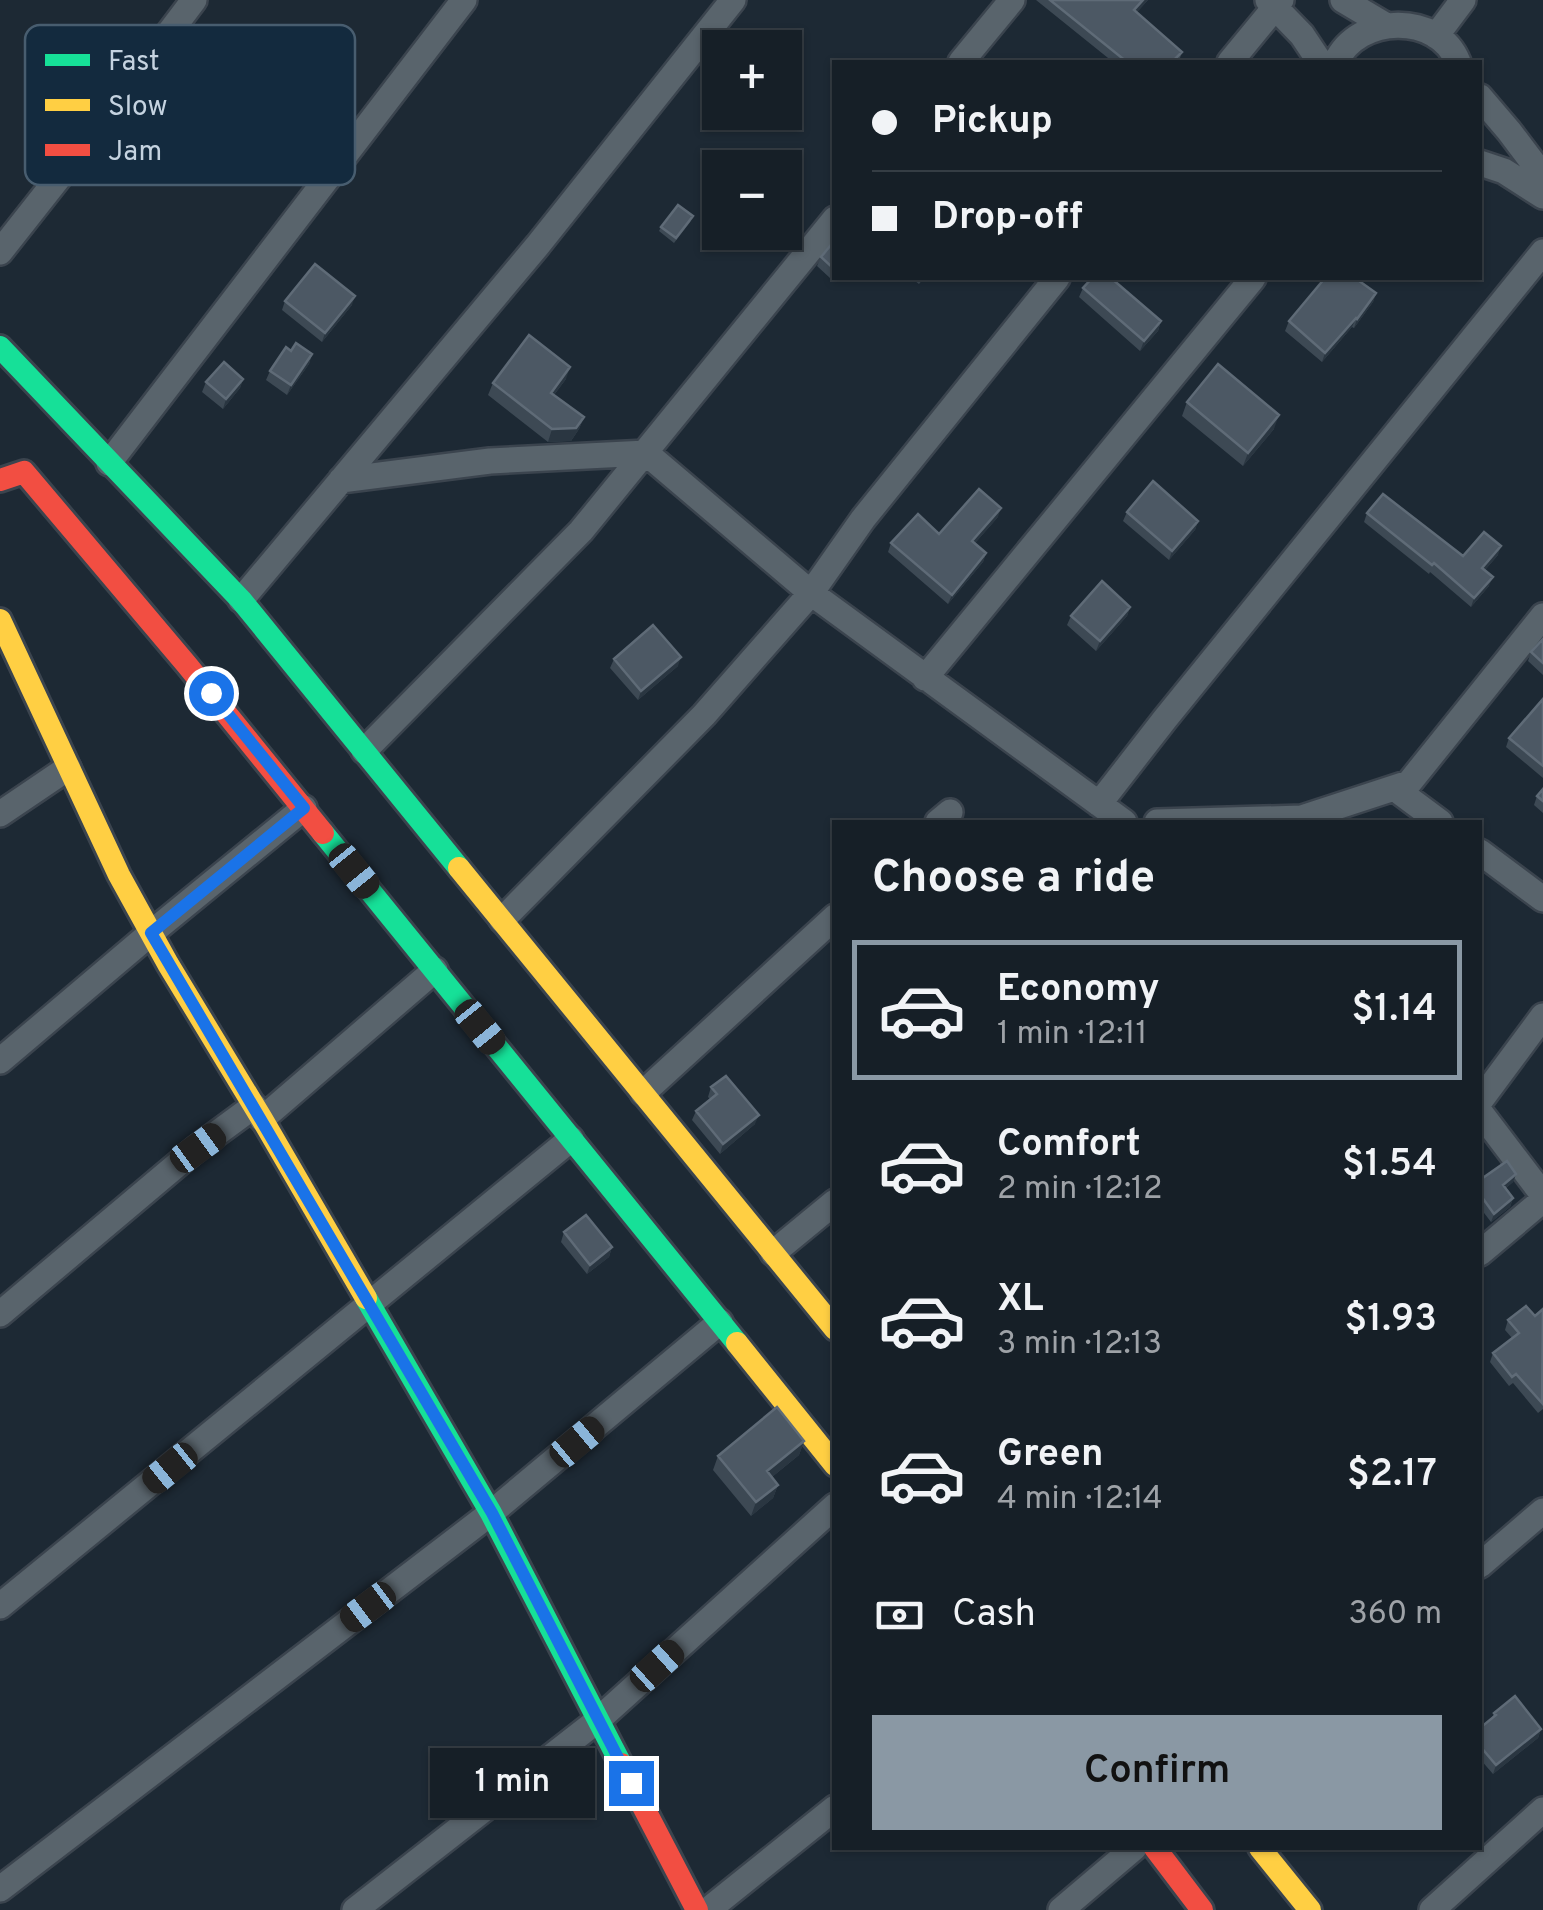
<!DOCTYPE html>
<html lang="en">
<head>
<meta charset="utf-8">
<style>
	body { margin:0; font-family:Overpass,sans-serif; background:#232c33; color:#f1f3f6; height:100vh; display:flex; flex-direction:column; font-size:38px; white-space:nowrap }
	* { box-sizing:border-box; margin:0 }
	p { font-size:32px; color:#9ea2a7 }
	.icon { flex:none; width:55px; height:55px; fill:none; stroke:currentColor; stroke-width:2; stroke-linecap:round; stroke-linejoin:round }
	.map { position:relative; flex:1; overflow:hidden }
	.drawer { position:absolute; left:832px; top:820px; width:650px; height:1030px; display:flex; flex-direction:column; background:#161f27; border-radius:0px; box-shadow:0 2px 8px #0004,0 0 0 2px #353d44 }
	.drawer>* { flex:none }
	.hud { position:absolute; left:832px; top:60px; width:650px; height:220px; border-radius:0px; box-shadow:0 2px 8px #0004,0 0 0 2px #353d44; display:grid; align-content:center; height:220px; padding:0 40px; background:#161f27 }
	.tools { position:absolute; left:702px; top:30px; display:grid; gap:20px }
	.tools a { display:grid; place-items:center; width:100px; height:100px; border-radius:0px; background:#161f27; box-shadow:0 2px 8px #0004,0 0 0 2px #353d44; font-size:50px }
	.end { position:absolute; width:45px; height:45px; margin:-22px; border:12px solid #1a73e8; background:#fff; box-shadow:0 0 0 5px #fff }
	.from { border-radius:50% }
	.bubble { position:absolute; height:70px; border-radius:0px; background:#161f27; box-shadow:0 2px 8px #0004,0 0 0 2px #353d44; font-size:32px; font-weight:600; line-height:70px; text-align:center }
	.car { position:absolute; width:30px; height:60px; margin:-30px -15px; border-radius:12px; box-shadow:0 0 8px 2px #0007; background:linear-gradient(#222 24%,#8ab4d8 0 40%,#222 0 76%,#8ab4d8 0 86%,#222 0) }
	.hud b { display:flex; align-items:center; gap:35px; height:95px; font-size:38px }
	.hud b+b { border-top:2px solid #353d44 }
	.hud i { width:25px; height:25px; background:#f1f3f6 }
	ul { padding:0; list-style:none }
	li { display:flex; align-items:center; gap:30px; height:140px; margin:0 20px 15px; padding:0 20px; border:5px solid transparent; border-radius:0px }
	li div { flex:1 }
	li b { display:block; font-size:38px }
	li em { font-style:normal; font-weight:600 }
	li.selected { border-color:#8a98a4 }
	li>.icon { width:90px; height:90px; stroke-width:1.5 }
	h2 { padding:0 40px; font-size:45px; line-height:120px }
	.pay { display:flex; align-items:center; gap:25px; height:110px; padding:0 40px; font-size:38px }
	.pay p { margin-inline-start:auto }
	.action { display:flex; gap:20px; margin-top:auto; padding:20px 40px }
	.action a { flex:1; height:115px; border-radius:0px; background:#8a98a4; color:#111; font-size:40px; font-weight:600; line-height:115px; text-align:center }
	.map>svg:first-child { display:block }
</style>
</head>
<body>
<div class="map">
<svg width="1543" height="1910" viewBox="0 0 1543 1910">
	<rect width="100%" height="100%" fill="#1d2934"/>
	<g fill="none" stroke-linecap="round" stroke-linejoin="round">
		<g stroke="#3b444e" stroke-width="30">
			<path id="street" d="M1268 0 1302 35 1320 62
				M1343 0 1385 25
				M1436 36 1463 0
				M961 62 1012 0
				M1230 62 1281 0
				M1336 62C1358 14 1438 12 1458 62
				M1480 97 1509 131 1543 176
				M1480 163 1504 171 1543 196
				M0 252 89 139 194 0
				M109 463 464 0
				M341 480 490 461 646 453 811 593 1124 822
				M241 600 538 245 733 0
				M925 678 1253 278
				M364 751 581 531 835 219
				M1099 804 1165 719 1543 252
				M0 814 68 768
				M938 822 950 812
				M1157 822 1302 818 1409 783
				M1440 822 1401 793 1543 616
				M1480 852 1543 899
				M502 920 704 715 811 593 863 519 1057 278
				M0 1061 151 933 304 808
				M643 1093 835 917
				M1480 1101 1543 1016
				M1480 1112 1543 1195
				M262 1119 435 970
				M773 1253 835 1202
				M1480 1253 1543 1200
				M0 1314 197 1148 254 1106
				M1480 1565 1543 1511
				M0 1606 571 1139
				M0 1889 491 1513 720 1322
				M355 1910 598 1720 835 1506
				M708 1910 835 1808
				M1061 1910 1134 1848
				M1432 1910 1543 1810"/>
		</g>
		<g stroke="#3b444e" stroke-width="28">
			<path id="fast" d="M0 347 241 600 459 868
				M323 833 737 1343
				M366 1298 491 1513 621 1764"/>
		</g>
		<g stroke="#3b444e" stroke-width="28">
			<path id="slow" d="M0 620 119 875 168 964 262 1119 366 1298
				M459 868 835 1329
				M737 1343 835 1465
				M1260 1848 1310 1910"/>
		</g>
		<g stroke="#3b444e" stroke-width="28">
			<path id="jam" d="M0 480 24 472 187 665 323 833
				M621 1764 697 1910
				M1155 1848 1202 1910"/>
		</g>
		<use href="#street" stroke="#59646c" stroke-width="25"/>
		<use href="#fast" stroke="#16e098" stroke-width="22"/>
		<use href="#slow" stroke="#ffcf43" stroke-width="22"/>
		<use href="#jam" stroke="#f24e42" stroke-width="22"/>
	</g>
	<path fill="#3d4954" d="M1036 0H1148L1137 12 1182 52 1179 61 1177 62H1113Z
		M195 73 255 82 233 113 191 83Z
		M691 221 674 243 659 231 661 227Z
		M835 240V272L830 278 817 266 821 257Z
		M911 278H924L919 284Z
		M1083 288 1161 321 1158 331 1140 351 1079 297Z
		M1376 293 1373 302 1354 328 1352 327 1322 362 1285 331 1289 321Z
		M285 301 352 305 322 342 282 310Z
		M291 351 312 354 309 364 287 395 266 380 270 371Z
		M243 379 240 388 223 409 202 392 206 382Z
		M566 379 554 395 584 417 579 429 571 441 548 442 488 395 493 383Z
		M1187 402 1274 429 1243 466 1182 416Z
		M1127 512 1198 521 1195 530 1169 560 1123 521Z
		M1367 513 1463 556 1498 555 1485 570 1489 586 1471 607 1430 572 1429 574 1364 522Z
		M998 517 975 543 986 553 983 562 948 604 888 552 891 543 939 534Z
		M1130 607 1127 616 1096 651 1067 625 1071 616Z
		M1543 639V675L1528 661 1531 652Z
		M614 659 678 666 638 700 610 668Z
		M1543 699V778L1506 747 1509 738Z
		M1543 789V813L1534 805 1537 796Z
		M711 1087 755 1124 720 1154 692 1120 696 1111 710 1099 708 1097Z
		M1516 1174 1513 1182 1506 1188 1513 1198 1510 1207 1491 1222 1481 1209 1480 1210V1180Z
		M564 1232 612 1247 609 1257 587 1274 561 1242Z
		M1543 1309V1409L1538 1413 1513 1383 1509 1386 1490 1362 1493 1353 1512 1338 1505 1330 1508 1320 1535 1316Z
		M804 1441 799 1455 772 1477 778 1485 773 1498 751 1516 713 1470 718 1456Z
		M1494 1713 1541 1729 1538 1738 1493 1774 1480 1759V1728L1492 1718Z"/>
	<path fill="#2a3641" d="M1143 0H1148L1131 19 1134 10Z
		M258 73 255 82 233 113 236 103Z
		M1376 293 1373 302 1354 328 1357 319Z
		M355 296 352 305 322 342 325 333Z
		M1356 318 1352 327 1322 362 1325 353Z
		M1161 321 1158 331 1140 351 1144 341Z
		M312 354 309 364 287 395 291 385Z
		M570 367 566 379 546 405 551 393Z
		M243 379 240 388 223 409 226 399Z
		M1279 415 1274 429 1243 466 1248 453Z
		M584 417 579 429 571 441 548 442 552 429Z
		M1001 508 998 517 969 550 972 541Z
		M1198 521 1195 530 1169 560 1172 551Z
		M1501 546 1498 555 1479 577 1482 568Z
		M986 553 983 562 948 604 952 595Z
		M1493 577 1489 586 1471 607 1474 598Z
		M1130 607 1127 616 1096 651 1100 641Z
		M681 657 678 666 638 700 641 691Z
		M759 1115 755 1124 720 1154 723 1144Z
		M1516 1174 1513 1182 1500 1193 1503 1185Z
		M1513 1198 1510 1207 1491 1222 1494 1214Z
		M612 1247 609 1257 587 1274 590 1265Z
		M804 1441 799 1455 762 1485 767 1471Z
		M778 1485 773 1498 751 1516 756 1502Z
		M1541 1729 1538 1738 1493 1774 1496 1765Z"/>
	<path fill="#4c5864" stroke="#5f6b77" stroke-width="2.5" d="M1050 0H1143L1134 10 1182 52 1172 62H1127Z
		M678 205 693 216 676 238 661 227Z
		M835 240V267L833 268 821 257Z
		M315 264 355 296 325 333 285 301Z
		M1092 278H1111L1161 321 1144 341 1083 288Z
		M1325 278H1355L1376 293 1357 319 1356 318 1325 353 1289 321Z
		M529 335 570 367 551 393 584 417 576 428 552 429 493 383Z
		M296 343 312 354 291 385 270 371 286 347 291 351Z
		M224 362 243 379 226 399 206 382Z
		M1218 364 1279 415 1248 453 1187 402Z
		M1153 481 1198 521 1172 551 1127 512Z
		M979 489 1001 508 972 541 986 553 952 595 891 543 918 514 939 534Z
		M1383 494 1463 556 1484 532 1501 546 1482 568 1493 577 1474 598 1434 563 1432 565 1367 513Z
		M1102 581 1130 607 1100 641 1071 616Z
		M653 625 681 657 641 691 614 659Z
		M1543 639V663L1531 652Z
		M1543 699V766L1509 738Z
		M1543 789V801L1537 796Z
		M726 1076 759 1115 723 1144 696 1111 717 1094 711 1087Z
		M1507 1161 1516 1174 1503 1185 1513 1198 1494 1214 1484 1200 1480 1204V1180Z
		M586 1215 612 1247 590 1265 564 1232Z
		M1526 1306 1535 1316 1543 1309 1542 1403 1516 1374 1512 1377 1493 1353 1519 1333 1508 1320Z
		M777 1407 804 1441 767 1471 778 1485 756 1502 718 1456Z
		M1515 1696 1541 1729 1496 1765 1480 1746V1728L1496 1715 1494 1713Z"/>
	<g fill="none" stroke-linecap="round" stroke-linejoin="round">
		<path stroke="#1a73e8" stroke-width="12" d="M211 693 304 808 151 933 492 1513 631 1783"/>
	</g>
	<rect x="25" y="25" width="330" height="160" rx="15" fill="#132a3e" stroke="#485d6f" stroke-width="2.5"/>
	<rect x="45" y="54" width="45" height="12" fill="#16e098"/>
	<rect x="45" y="99" width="45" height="12" fill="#ffcf43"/>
	<rect x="45" y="144" width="45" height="12" fill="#f24e42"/>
	<g font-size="28" fill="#c5d3e0">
		<text x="108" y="70">Fast</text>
		<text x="108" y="115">Slow</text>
		<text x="108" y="160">Jam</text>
	</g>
</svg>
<div class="tools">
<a>+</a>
<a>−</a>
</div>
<i class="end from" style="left:211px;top:693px"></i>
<i class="end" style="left:631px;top:1783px"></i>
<div class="bubble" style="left:430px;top:1748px;width:165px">1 min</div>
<i class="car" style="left:354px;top:871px;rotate:141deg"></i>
<i class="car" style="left:480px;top:1027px;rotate:141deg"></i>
<i class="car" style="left:198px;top:1148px;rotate:54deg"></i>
<i class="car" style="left:577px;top:1442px;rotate:50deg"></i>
<i class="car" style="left:170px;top:1468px;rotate:231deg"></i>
<i class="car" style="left:368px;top:1607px;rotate:233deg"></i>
<i class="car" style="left:657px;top:1666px;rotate:48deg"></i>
<div class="hud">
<b><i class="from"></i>Pickup</b>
<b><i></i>Drop-off</b>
</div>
<section class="drawer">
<h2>Choose a ride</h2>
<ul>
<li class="selected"><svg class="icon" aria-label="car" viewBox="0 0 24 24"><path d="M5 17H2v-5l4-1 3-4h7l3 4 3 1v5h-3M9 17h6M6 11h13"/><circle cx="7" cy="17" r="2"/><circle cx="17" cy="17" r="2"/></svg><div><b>Economy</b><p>1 min · 12:11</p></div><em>$1.14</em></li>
<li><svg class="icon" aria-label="car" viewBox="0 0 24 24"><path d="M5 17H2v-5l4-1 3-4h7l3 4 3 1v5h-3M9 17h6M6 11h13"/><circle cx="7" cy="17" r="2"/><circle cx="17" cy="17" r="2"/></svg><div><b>Comfort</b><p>2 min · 12:12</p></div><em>$1.54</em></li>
<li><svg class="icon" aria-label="car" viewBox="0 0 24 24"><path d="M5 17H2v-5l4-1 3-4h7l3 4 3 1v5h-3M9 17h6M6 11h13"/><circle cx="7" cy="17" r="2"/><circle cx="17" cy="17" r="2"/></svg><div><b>XL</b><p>3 min · 12:13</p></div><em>$1.93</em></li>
<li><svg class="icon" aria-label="car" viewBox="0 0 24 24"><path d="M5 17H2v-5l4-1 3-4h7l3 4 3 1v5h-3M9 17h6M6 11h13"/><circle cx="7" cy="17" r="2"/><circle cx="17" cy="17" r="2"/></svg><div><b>Green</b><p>4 min · 12:14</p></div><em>$2.17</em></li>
</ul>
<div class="pay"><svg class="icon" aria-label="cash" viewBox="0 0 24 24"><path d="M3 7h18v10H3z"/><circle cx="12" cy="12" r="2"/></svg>Cash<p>360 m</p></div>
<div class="action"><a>Confirm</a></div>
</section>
</div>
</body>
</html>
